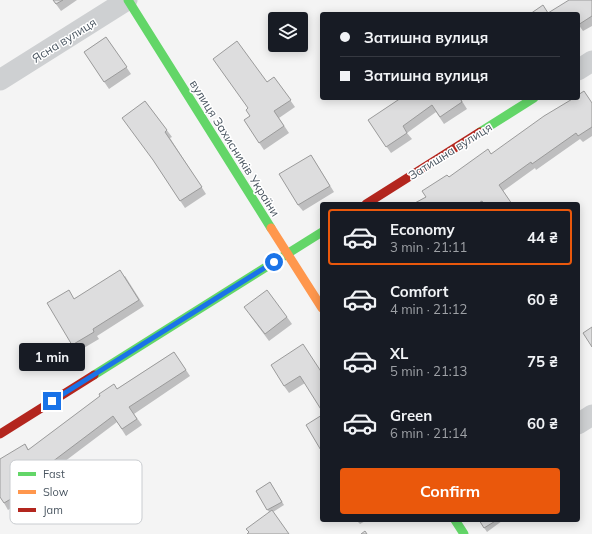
<!DOCTYPE html>
<html lang="en">
<head>
<meta charset="utf-8">
<style>
	body { margin:0; font-family:Mulish,sans-serif; background:#242831; color:#f1f3f6; height:100vh; display:flex; flex-direction:column; font-size:15px; white-space:nowrap }
	* { box-sizing:border-box; margin:0 }
	p { font-size:13px; color:#9ea1a6 }
	.icon { flex:none; width:22px; height:22px; fill:none; stroke:currentColor; stroke-width:2; stroke-linecap:round; stroke-linejoin:round }
	.map { position:relative; flex:1; overflow:hidden }
	.panel { position:absolute; left:320px; top:202px; width:260px; height:320px; display:flex; flex-direction:column; background:#171b24; border-radius:4px; box-shadow:0 2px 10px #0003 }
	.panel>* { flex:none }
	.guide { position:absolute; left:320px; top:12px; width:260px; height:88px; border-radius:4px; box-shadow:0 2px 10px #0003; display:grid; align-content:center; height:88px; padding:0 20px; background:#171b24 }
	.controls { position:absolute; left:268px; top:12px; display:grid; gap:8px }
	.controls a { display:grid; place-items:center; width:40px; height:40px; border-radius:4px; background:#171b24; box-shadow:0 2px 10px #0003; font-size:20px }
	.end { position:absolute; width:18px; height:18px; margin:-9px; border:5px solid #1a73e8; background:#fff; box-shadow:0 0 0 2px #fff }
	.from { border-radius:50% }
	.bubble { position:absolute; height:28px; border-radius:4px; background:#171b24; box-shadow:0 2px 10px #0003; font-size:13px; font-weight:700; line-height:28px; text-align:center }
	.guide b { display:flex; align-items:center; gap:14px; height:38px; font-size:15px }
	.guide b+b { border-top:1px solid #363941 }
	.guide i { width:10px; height:10px; background:#f1f3f6 }
	ul { padding:7px 0 0; list-style:none }
	li { display:flex; align-items:center; gap:12px; height:56px; margin:0 8px 6px; padding:0 12px; border:2px solid transparent; border-radius:4px }
	li div { flex:1 }
	li b { display:block; font-size:15px }
	li em { font-style:normal; font-weight:700 }
	li.current { border-color:#ea580c }
	li>.icon { width:36px; height:36px; stroke-width:1.5 }
	.primary-button { display:flex; gap:8px; margin-top:auto; padding:8px 20px }
	.primary-button a { flex:1; height:46px; border-radius:4px; background:#ea580c; color:#fff; font-size:16px; font-weight:700; line-height:46px; text-align:center }
	.map>svg:first-child { display:block }
</style>
</head>
<body>
<div class="map">
<svg width="592" height="534" viewBox="0 0 592 534">
	<rect width="100%" height="100%" fill="#f4f4f4"/>
	<g fill="none" stroke-linecap="round" stroke-linejoin="round">
		<path stroke="#ced0d2" stroke-width="21" d="M578 70 592 61
			M0 80 127 0
			M578 424 592 415"/>
		<path stroke="#63d668" stroke-width="9" d="M128 0 271 228
			M480 132 534 98
			M94 375 322 232
			M455 520 464 534"/>
		<path stroke="#ff974d" stroke-width="9" d="M271 228 322 308"/>
		<path stroke="#b3261e" stroke-width="9" d="M366 204 480 132
			M0 434 94 375"/>
	</g>
	<path fill="#bebebf" d="M53 0H77L61 11Z
		M592 0V26L583 31 578 24V14L548 13Z
		M106 37 131 74 109 89 84 52Z
		M274 77 295 107 279 118 289 133 264 150 244 120 250 116 248 108 267 82Z
		M460 98 467 109 444 124 436 112 407 133 412 139 391 153 368 120Z
		M145 101 172 137 170 138 206 194 185 208 155 163Z
		M592 103V136L583 142 580 139 536 170 535 168 503 191 512 204H413L426 197 449 177 491 154Z
		M311 155 334 192 303 211 298 205Z
		M125 276 144 306 97 336 99 339 77 352 72 345 75 298Z
		M249 314 287 317 292 324 269 341Z
		M303 344 305 383 289 393 284 386Z
		M174 352 190 376 134 414 142 425 126 436 117 422 52 471 57 480 8 510 4 503 25 444 29 450 117 389Z
		M270 482 284 505 273 512H269L256 491Z
		M356 520H367L360 524Z
		M479 520H501L502 521 487 532Z"/>
	<path fill="#ddddde" stroke="#9b9b9b" d="M53 0H63L56 4Z
		M569 0H592V16L578 25V14H530L543 5 548 13Z
		M106 37 127 67 104 82 84 52Z
		M237 41 267 82 274 77 291 100 274 111 284 126 259 143 244 120 250 116 246 110 248 108 213 59Z
		M584 91 592 103V127L578 136 576 133 532 164 531 162 499 185 512 204H484L482 201 477 204H413L426 197 422 191 447 175 449 177 488 149 491 154 544 116 574 98H578V95Z
		M401 98H460L462 102 440 117 432 105 403 126 407 133 386 147 368 120Z
		M145 101 167 130 165 132 202 187 180 201 153 160 122 118Z
		M311 155 330 186 298 205 279 174Z
		M120 270 139 300 93 329 94 332 72 345 47 303 69 290 74 299Z
		M267 290 287 317 265 334 244 307Z
		M592 327V347L583 333Z
		M303 344 322 373V411L300 376 284 386 271 365Z
		M174 352 186 370 129 407 137 419 122 429 113 416 48 465 53 474 4 503 0 497V459L25 444 28 450 100 396 99 394 114 384 117 389Z
		M322 415V452L306 425Z
		M270 482 282 502 267 510 256 491Z
		M272 510 289 534H247L249 532 246 529Z
		M479 520H497L484 528Z
		M365 531 367 534H361Z"/>
	<g fill="none" stroke-linecap="round" stroke-linejoin="round">
		<path stroke="#1a73e8" stroke-width="5" d="M52 401 274 262"/>
	</g>
	<g text-anchor="middle" dominant-baseline="central" stroke-width="3" stroke-linejoin="round" paint-order="stroke">
		<g font-size="12" fill="#4a5661" stroke="#fff">
			<text transform="translate(64 40) rotate(-32)">Ясна вулиця</text>
			<text transform="translate(235 148) rotate(58)">вулиця Захисників України</text>
			<text transform="translate(450 151) rotate(-32)">Затишна вулиця</text>
		</g>
	</g>
	<rect x="10" y="460" width="132" height="64" rx="6" fill="#fff" stroke="#c9ccd0" stroke-width="1"/>
	<rect x="18" y="472" width="18" height="4" fill="#63d668"/>
	<rect x="18" y="490" width="18" height="4" fill="#ff974d"/>
	<rect x="18" y="508" width="18" height="4" fill="#b3261e"/>
	<g font-size="11" fill="#4a5661">
		<text x="43" y="478">Fast</text>
		<text x="43" y="496">Slow</text>
		<text x="43" y="514">Jam</text>
	</g>
</svg>
<div class="controls">
<a><svg class="icon" aria-label="layers" viewBox="0 0 24 24"><path d="M12 4l9 5-9 5-9-5zM3 14l9 5 9-5"/></svg></a>
</div>
<i class="end from" style="left:274px;top:262px"></i>
<i class="end" style="left:52px;top:401px"></i>
<div class="bubble" style="left:19px;top:343px;width:66px">1 min</div>
<div class="guide">
<b><i class="from"></i>Затишна вулиця</b>
<b><i></i>Затишна вулиця</b>
</div>
<section class="panel">
<ul>
<li class="current"><svg class="icon" aria-label="car" viewBox="0 0 24 24"><path d="M5 17H2v-5l4-1 3-4h7l3 4 3 1v5h-3M9 17h6M6 11h13"/><circle cx="7" cy="17" r="2"/><circle cx="17" cy="17" r="2"/></svg><div><b>Economy</b><p>3 min · 21:11</p></div><em>44 ₴</em></li>
<li><svg class="icon" aria-label="car" viewBox="0 0 24 24"><path d="M5 17H2v-5l4-1 3-4h7l3 4 3 1v5h-3M9 17h6M6 11h13"/><circle cx="7" cy="17" r="2"/><circle cx="17" cy="17" r="2"/></svg><div><b>Comfort</b><p>4 min · 21:12</p></div><em>60 ₴</em></li>
<li><svg class="icon" aria-label="car" viewBox="0 0 24 24"><path d="M5 17H2v-5l4-1 3-4h7l3 4 3 1v5h-3M9 17h6M6 11h13"/><circle cx="7" cy="17" r="2"/><circle cx="17" cy="17" r="2"/></svg><div><b>XL</b><p>5 min · 21:13</p></div><em>75 ₴</em></li>
<li><svg class="icon" aria-label="car" viewBox="0 0 24 24"><path d="M5 17H2v-5l4-1 3-4h7l3 4 3 1v5h-3M9 17h6M6 11h13"/><circle cx="7" cy="17" r="2"/><circle cx="17" cy="17" r="2"/></svg><div><b>Green</b><p>6 min · 21:14</p></div><em>60 ₴</em></li>
</ul>
<div class="primary-button"><a>Confirm</a></div>
</section>
</div>
</body>
</html>
